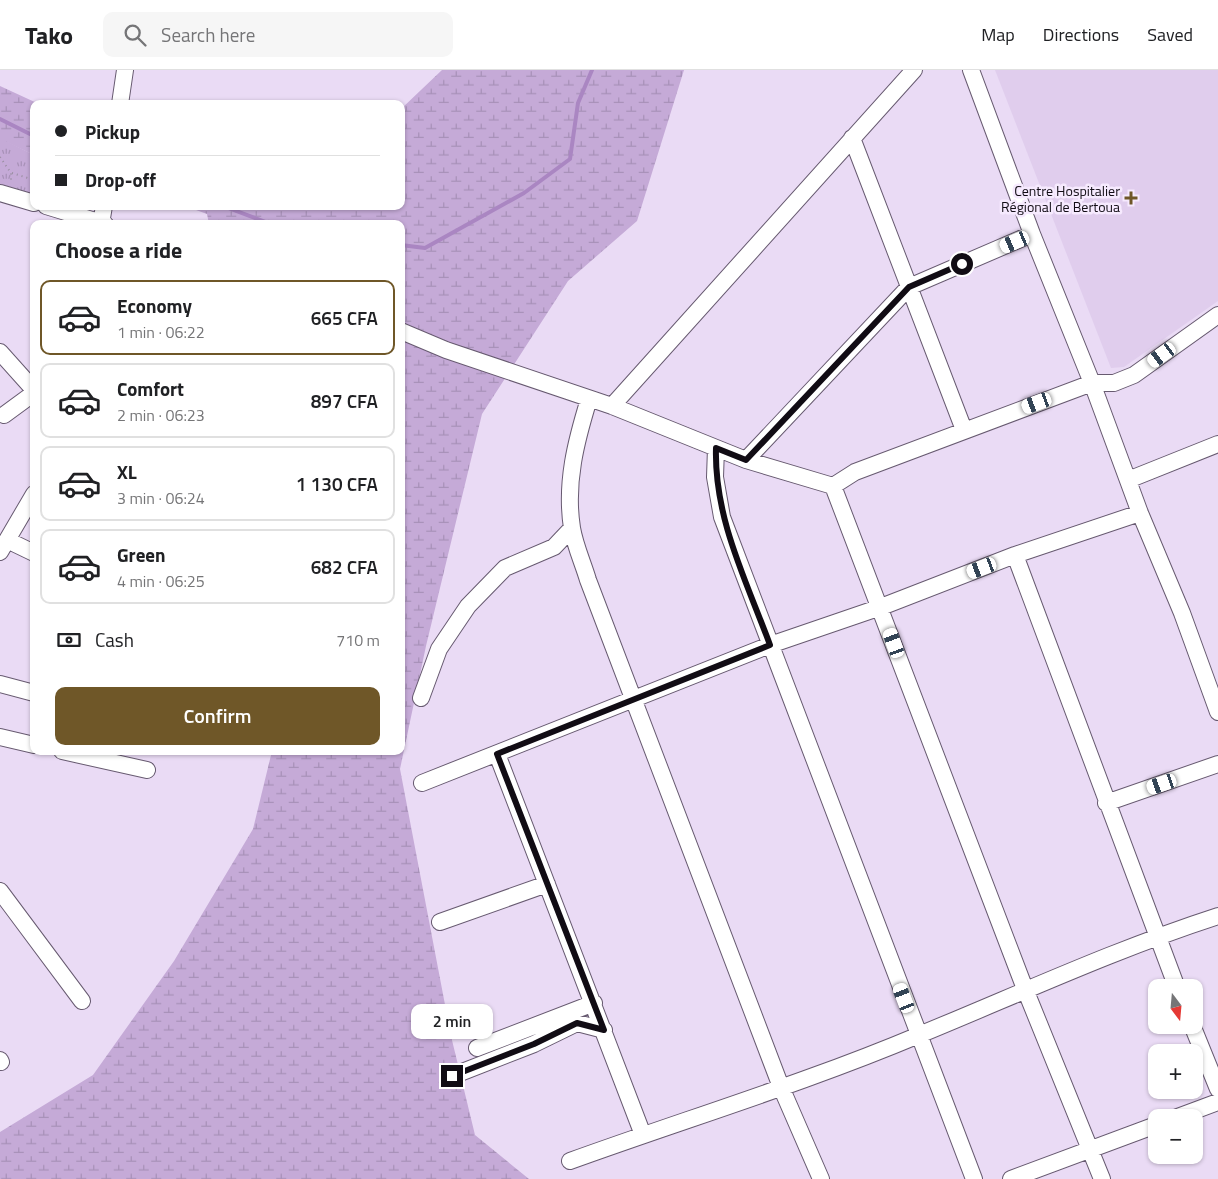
<!DOCTYPE html>
<html lang="en">
<head>
<meta charset="utf-8">
<style>
	body { margin:0; font-family:"Titillium Web",sans-serif; background:#f6f6f6; color:#202124; height:100vh; display:flex; flex-direction:column; font-size:19px; white-space:nowrap }
	* { box-sizing:border-box; margin:0 }
	p { font-size:16px; color:#757577 }
	.icon { flex:none; width:28px; height:28px; fill:none; stroke:currentColor; stroke-width:2; stroke-linecap:round; stroke-linejoin:round }
	.map { position:relative; flex:1; overflow:hidden }
	.panel { position:absolute; left:30px; top:150px; width:375px; height:535px; display:flex; flex-direction:column; background:#fff; border-radius:10px; box-shadow:0 1px 4px #0004 }
	.panel>* { flex:none }
	.hud { position:absolute; left:30px; top:30px; width:375px; height:110px; border-radius:10px; box-shadow:0 1px 4px #0004; display:grid; align-content:center; height:110px; padding:0 25px; background:#fff }
	.needle { width:32px; rotate:164deg }
	.controls { position:absolute; left:1148px; top:909px; display:grid; gap:10px }
	.controls a { display:grid; place-items:center; width:55px; height:55px; border-radius:10px; background:#fff; box-shadow:0 1px 4px #0004; font-size:25px }
	.end { position:absolute; width:22px; height:22px; margin:-11px; border:6px solid #110c14; background:#fff; box-shadow:0 0 0 2px #fff }
	.from { border-radius:50% }
	.bubble { position:absolute; height:35px; border-radius:10px; background:#fff; box-shadow:0 1px 4px #0004; font-size:16px; font-weight:600; line-height:35px; text-align:center }
	.car { position:absolute; width:15px; height:30px; margin:-15px -8px; border-radius:6px; box-shadow:0 0 4px 1px #0007; background:linear-gradient(#fff 24%,#345 0 40%,#fff 0 76%,#345 0 86%,#fff 0) }
	.hud b { display:flex; align-items:center; gap:18px; height:48px; font-size:19px }
	.hud b+b { border-top:1px solid #e0e0e0 }
	.hud i { width:12px; height:12px; background:#202124 }
	ul { padding:0; list-style:none }
	li { display:flex; align-items:center; gap:15px; height:75px; margin:0 10px 8px; padding:0 15px; border:2px solid #e0e0e0; border-radius:10px }
	li div { flex:1 }
	li b { display:block; font-size:19px }
	li em { font-style:normal; font-weight:600 }
	li.active { border-color:#6f5728 }
	li>.icon { width:45px; height:45px; stroke-width:1.5 }
	h2 { padding:0 25px; font-size:22px; line-height:60px }
	.pay { display:flex; align-items:center; gap:12px; height:55px; padding:0 25px; font-size:19px }
	.pay p { margin-inline-start:auto }
	.primary-button { display:flex; gap:10px; margin-top:auto; padding:10px 25px }
	.primary-button a { flex:1; height:58px; border-radius:10px; background:#6f5728; color:#fff; font-size:20px; font-weight:600; line-height:58px; text-align:center }
	header { display:flex; align-items:center; gap:30px; box-sizing:border-box; height:70px; padding:0 25px; background:#fff; border-bottom:1px solid #e0e0e0 }
	header strong { font-size:24px }
	nav { display:flex; gap:28px; margin-inline-start:auto; font-size:18px }
	.search { width:350px; height:45px; background:#f6f6f6; display:flex; align-items:center; gap:12px; box-sizing:border-box; padding:0 18px; border-radius:10px; color:#757577; font-size:19px }
	.map>svg:first-child { display:block }
</style>
</head>
<body>
<header>
<strong>Tako</strong>
<div class="search"><svg class="icon" aria-label="search" viewBox="0 0 24 24"><circle cx="10" cy="10" r="6"/><path d="M15 15l6 6"/></svg>Search here</div>
<nav><a>Map</a><a>Directions</a><a>Saved</a></nav>
</header>
<div class="map">
<svg width="1218" height="1109" viewBox="0 0 1218 1109">
	<defs>
		<pattern id="wetland-marsh" width="20" height="14" patternUnits="userSpaceOnUse" patternTransform="scale(1.25)"><rect width="20" height="14" fill="#c5aad7"/><path d="M1 5h8M5 5V1M11 12h8M15 12V8" fill="none" stroke="#a891b8"/></pattern>
		<pattern id="park-tufts" width="24" height="20" patternUnits="userSpaceOnUse" patternTransform="scale(1.25)"><rect width="24" height="20" fill="#c5aad7"/><path d="M3 7l-1-3M5 7V3M7 7l1-3M15 17l-1-3M17 17v-4M19 17l1-3" fill="none" stroke="#a891b8"/></pattern>
	</defs>
	<rect width="100%" height="100%" fill="#eadbf5"/>
	<path fill="#e0cded" d="M995 0H1218V231L1124 297 1111 298Z"/>
	<path fill="url(#wetland-marsh)" d="M442 0H684L637 151 568 211 482 344 426 576 400 699 451 966 475 1065 529 1109H0V1062L93 1005 174 891 253 759 272 681H401V154H209L207 144 185 136H401V39Z
		M0 16 39 34H34V85L0 69Z"/>
	<path fill="url(#park-tufts)" d="M0 68 34 85V124L0 114Z"/>
	<g fill="none" stroke-linecap="round" stroke-linejoin="round">
		<path stroke="#aa86c2" stroke-width="4" d="M0 49 34 66
			M223 136 271 154
			M401 175 425 178 524 123 570 89 578 33 592 0"/>
		<g stroke="#675a70" stroke-width="18">
			<path id="minor" d="M971 0 1032 164 1092 313 1140 443 1182 543 1218 642
				M120 34 125 0
				M852 68 964 360
				M0 123 34 133
				M46 136 105 154
				M101 154 104 136
				M401 261 446 280 612 336 746 390 833 416 855 402 1092 313H1114L1134 305 1218 245
				M0 282 34 320
				M589 329C576 371 565 413 572 458 575 476 583 493 588 510L781 1017 821 1109
				M612 336 914 0
				M4 345 34 323
				M716 378 715 407 722 447 974 1109
				M746 390 909 217 1032 164
				M1128 410 1218 374
				M833 416 1025 919 1102 1109
				M7 470 34 483
				M0 482 34 424
				M1015 485 1177 918
				M0 614 34 623
				M421 628 439 579 468 536 505 498 554 477 572 458
				M0 667 34 675
				M62 681 147 700
				M497 684 643 1065
				M422 713 770 575 881 537 1015 485 1140 443
				M1106 733 1218 694
				M0 821 82 931
				M440 852 547 814
				M1192 955 1218 1019
				M477 978 594 933
				M0 990 1 992
				M452 1006 534 974 577 953 604 960
				M1175 1048 1218 1032
				M570 1091C686 1049 805 1013 919 965 1019 924 1116 879 1218 846
				M1011 1109 1156 1055"/>
		</g>
		<path stroke="#998ea1" stroke-width="2" stroke-dasharray="1 4" stroke-linecap="butt" d="M0 87 11 103V111
			M12 103 34 110"/>
		<use href="#minor" stroke="#fff" stroke-width="16"/>
	</g>
	<g fill="none" stroke-linecap="round" stroke-linejoin="round">
		<path stroke="#110c14" stroke-width="6" d="M452 1006 534 974 577 953 604 960 497 684 770 575C746 510 714 448 716 378L746 390 909 217 962 194"/>
	</g>
	<path fill="#6f5728" stroke="#f6eafe" stroke-width="2" d="M1128.5 120.5h5v5h5v5h-5v5h-5v-5h-5v-5h5z"/>
	<g text-anchor="middle" dominant-baseline="central" stroke-width="5" stroke-linejoin="round" paint-order="stroke">
		<g font-size="14" fill="#110c14" stroke="#f6eafe" text-anchor="end">
			<text x="1120" y="120">Centre Hospitalier<tspan x="1120" dy="16">Régional de Bertoua</tspan></text>
		</g>
	</g>
</svg>
<div class="controls">
<a><svg class="needle" viewBox="-14 -14 28 28"><path d="M0-13l5 13h-10z" fill="#e53935"/><path d="M0 13l5-13h-10z" fill="#757577"/></svg></a>
<a>+</a>
<a>−</a>
</div>
<i class="end from" style="left:962px;top:194px"></i>
<i class="end" style="left:452px;top:1006px"></i>
<div class="bubble" style="left:411px;top:934px;width:82px">2 min</div>
<i class="car" style="left:1015px;top:172px;rotate:247deg"></i>
<i class="car" style="left:1162px;top:285px;rotate:234deg"></i>
<i class="car" style="left:1037px;top:333px;rotate:250deg"></i>
<i class="car" style="left:982px;top:498px;rotate:249deg"></i>
<i class="car" style="left:894px;top:573px;rotate:340deg"></i>
<i class="car" style="left:1162px;top:714px;rotate:251deg"></i>
<i class="car" style="left:904px;top:928px;rotate:339deg"></i>
<div class="hud">
<b><i class="from"></i>Pickup</b>
<b><i></i>Drop-off</b>
</div>
<section class="panel">
<h2>Choose a ride</h2>
<ul>
<li class="active"><svg class="icon" aria-label="car" viewBox="0 0 24 24"><path d="M5 17H2v-5l4-1 3-4h7l3 4 3 1v5h-3M9 17h6M6 11h13"/><circle cx="7" cy="17" r="2"/><circle cx="17" cy="17" r="2"/></svg><div><b>Economy</b><p>1 min · 06:22</p></div><em>665 CFA</em></li>
<li><svg class="icon" aria-label="car" viewBox="0 0 24 24"><path d="M5 17H2v-5l4-1 3-4h7l3 4 3 1v5h-3M9 17h6M6 11h13"/><circle cx="7" cy="17" r="2"/><circle cx="17" cy="17" r="2"/></svg><div><b>Comfort</b><p>2 min · 06:23</p></div><em>897 CFA</em></li>
<li><svg class="icon" aria-label="car" viewBox="0 0 24 24"><path d="M5 17H2v-5l4-1 3-4h7l3 4 3 1v5h-3M9 17h6M6 11h13"/><circle cx="7" cy="17" r="2"/><circle cx="17" cy="17" r="2"/></svg><div><b>XL</b><p>3 min · 06:24</p></div><em>1 130 CFA</em></li>
<li><svg class="icon" aria-label="car" viewBox="0 0 24 24"><path d="M5 17H2v-5l4-1 3-4h7l3 4 3 1v5h-3M9 17h6M6 11h13"/><circle cx="7" cy="17" r="2"/><circle cx="17" cy="17" r="2"/></svg><div><b>Green</b><p>4 min · 06:25</p></div><em>682 CFA</em></li>
</ul>
<div class="pay"><svg class="icon" aria-label="cash" viewBox="0 0 24 24"><path d="M3 7h18v10H3z"/><circle cx="12" cy="12" r="2"/></svg>Cash<p>710 m</p></div>
<div class="primary-button"><a>Confirm</a></div>
</section>
</div>
</body>
</html>
